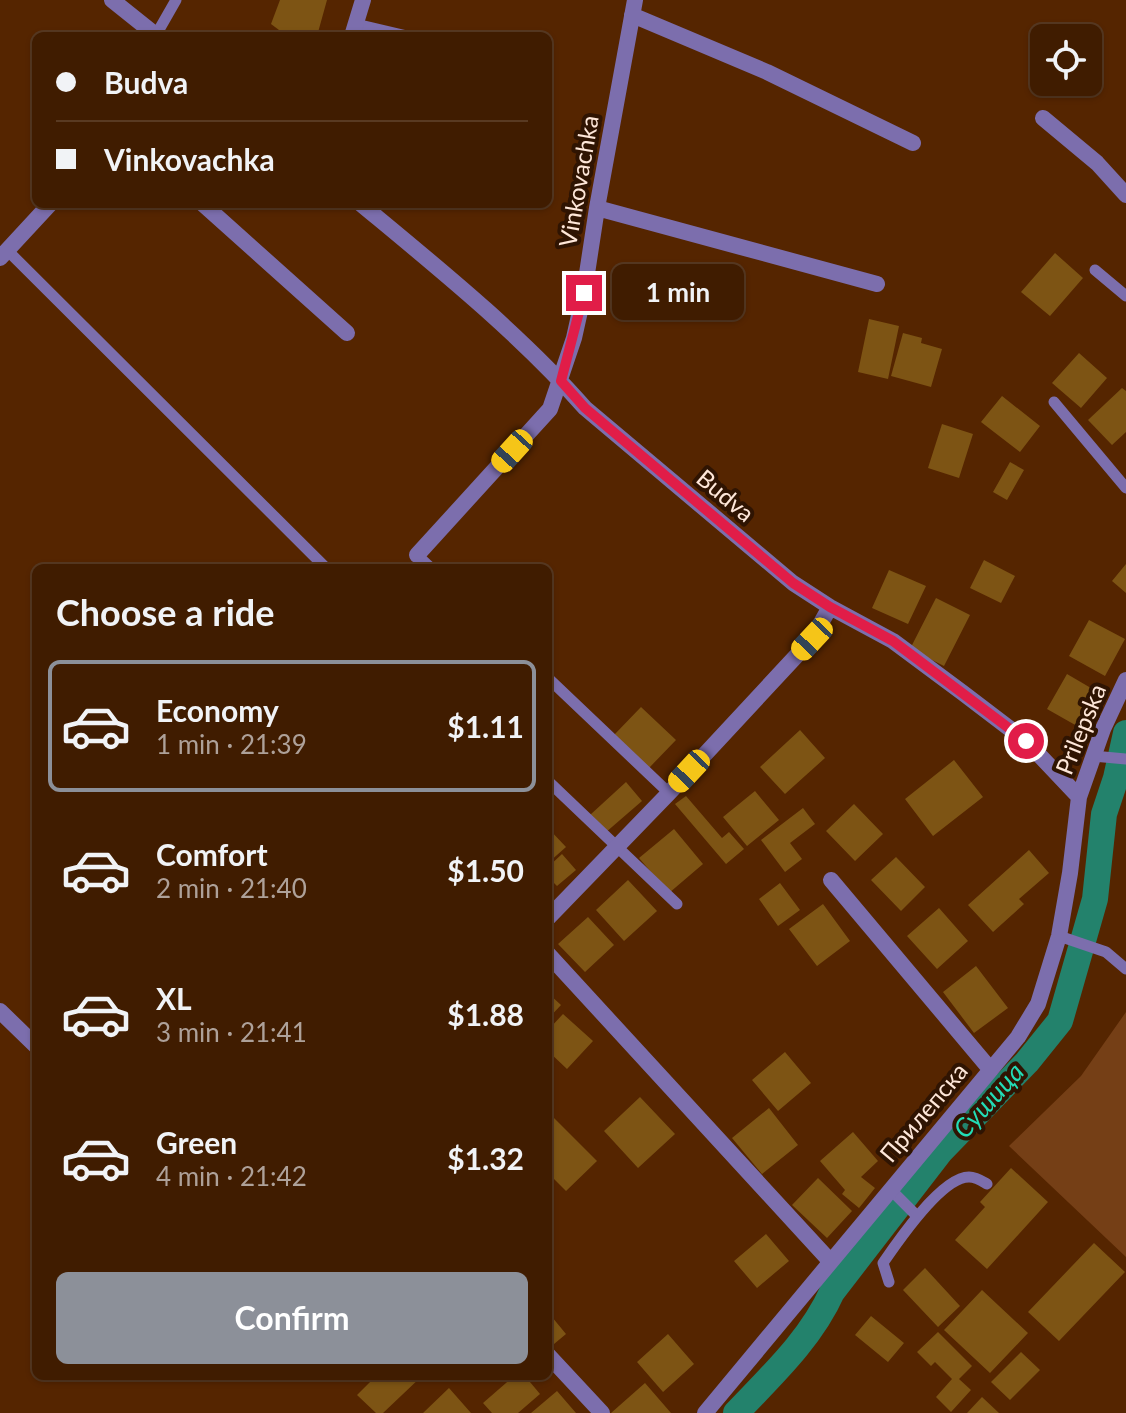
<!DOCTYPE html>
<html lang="en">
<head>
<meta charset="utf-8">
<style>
	body { margin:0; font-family:Lato,sans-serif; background:#4b290f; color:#f1f3f6; height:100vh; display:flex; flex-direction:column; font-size:30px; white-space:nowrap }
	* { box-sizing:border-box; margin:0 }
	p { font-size:26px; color:#aea199 }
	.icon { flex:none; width:44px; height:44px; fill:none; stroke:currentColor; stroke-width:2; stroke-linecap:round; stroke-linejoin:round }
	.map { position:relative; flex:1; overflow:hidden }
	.details { position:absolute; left:32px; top:564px; width:520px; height:816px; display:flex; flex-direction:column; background:#401c00; border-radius:12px; box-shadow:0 2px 6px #0004,0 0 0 2px #593a22 }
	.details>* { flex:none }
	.top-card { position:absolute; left:32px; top:32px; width:520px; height:176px; border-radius:12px; box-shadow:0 2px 6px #0004,0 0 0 2px #593a22; display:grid; align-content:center; height:176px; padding:0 24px; background:#401c00 }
	.buttons { position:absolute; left:1030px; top:24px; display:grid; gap:16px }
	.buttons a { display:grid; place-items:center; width:72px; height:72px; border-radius:12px; background:#401c00; box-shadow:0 2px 6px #0004,0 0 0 2px #593a22; font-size:40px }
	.end { position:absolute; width:36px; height:36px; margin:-18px; border:10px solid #e11d48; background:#fff; box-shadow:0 0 0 4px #fff }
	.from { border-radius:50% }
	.bubble { position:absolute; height:56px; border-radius:12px; background:#401c00; box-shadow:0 2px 6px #0004,0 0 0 2px #593a22; font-size:26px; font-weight:700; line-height:56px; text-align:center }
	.car { position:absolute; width:24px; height:48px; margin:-24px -12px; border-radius:10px; box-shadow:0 0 6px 2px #0007; background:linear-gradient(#f5c518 24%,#345 0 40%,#f5c518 0 76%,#345 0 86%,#f5c518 0) }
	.top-card b { display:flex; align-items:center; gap:28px; height:76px; font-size:30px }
	.top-card b+b { border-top:2px solid #593a22 }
	.top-card i { width:20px; height:20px; background:#f1f3f6 }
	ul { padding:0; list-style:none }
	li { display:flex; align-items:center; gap:24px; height:132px; margin:0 16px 12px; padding:0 8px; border:4px solid transparent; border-radius:12px }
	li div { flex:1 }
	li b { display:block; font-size:30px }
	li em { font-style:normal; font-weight:700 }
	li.active { border-color:#8c9099 }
	li>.icon { width:72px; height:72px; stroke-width:1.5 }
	h2 { padding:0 24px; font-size:36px; line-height:96px }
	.action { display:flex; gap:16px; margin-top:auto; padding:16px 24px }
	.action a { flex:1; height:92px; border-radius:12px; background:#8c9099; color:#fff; font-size:32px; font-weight:700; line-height:92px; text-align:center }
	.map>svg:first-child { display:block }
</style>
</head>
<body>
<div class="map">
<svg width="1126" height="1413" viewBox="0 0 1126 1413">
	<rect width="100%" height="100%" fill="#552500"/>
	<path fill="#753f16" d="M1126 1012V1257L1009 1146 1081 1076Z"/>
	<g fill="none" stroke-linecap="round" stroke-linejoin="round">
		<path stroke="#23826c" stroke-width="26" d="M736 1413C771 1376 811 1339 832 1292L940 1152 1027 1062 1060 1021 1095 899 1104 814 1116 778 1126 733"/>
	</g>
	<path fill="#7d5414" d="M280 0H327L317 36H287L271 24Z
		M1055 253 1083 278 1050 316 1021 292Z
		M869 319 899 326 888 379 858 372Z
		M903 333 922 338 921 343 942 349 931 387 891 376Z
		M1079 353 1107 378 1081 408 1052 383Z
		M1122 388 1126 391V432L1112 445 1088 420Z
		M1002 396 1040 426 1020 452 981 422Z
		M942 424 973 434 959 478 928 468Z
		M1010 462 1024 470 1007 500 993 492Z
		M984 560 1015 576 1001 603 970 588Z
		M1126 564V593L1112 581Z
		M889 570 926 586 908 624 872 608Z
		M936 598 970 615 944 666 910 649Z
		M1089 620 1125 639 1105 676 1069 656Z
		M1067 674 1096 691 1077 726 1047 709Z
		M641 707 676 740 649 768 614 735Z
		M800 730 825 758 785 794 760 767Z
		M954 760 983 797 933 836 905 799Z
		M626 782 642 801 605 833 590 815Z
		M755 791 779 820 747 846 723 817Z
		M686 796 722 838 729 832 744 849 726 864 675 804Z
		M854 804 883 834 855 861 826 831Z
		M803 808 815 824 790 843 802 859 785 872 761 840Z
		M548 828 566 847 548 863Z
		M674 829 703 864 669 893 639 858Z
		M1029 850 1049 873 1019 899 1024 904 993 932 968 905Z
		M562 854 576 870 557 886 548 877V867Z
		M896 857 925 887 901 911 871 880Z
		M628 880 657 911 624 941 596 910Z
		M780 883 800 910 778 926 759 899Z
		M823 904 850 941 817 966 789 929Z
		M939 908 968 941 937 969 907 936Z
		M588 917 614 945 585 972 558 944Z
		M976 966 1008 1008 974 1033 943 992Z
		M548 993 561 1005 548 1019Z
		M563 1014 593 1041 567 1069 548 1051V1030Z
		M785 1052 811 1083 778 1111 752 1080Z
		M640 1097 675 1134 638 1168 604 1131Z
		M769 1108 798 1145 762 1174 732 1138Z
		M548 1112 597 1161 566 1191 548 1173Z
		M853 1132 878 1161 861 1177 875 1188 859 1208 842 1194 845 1190 820 1161Z
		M1011 1168 1048 1202 987 1269 955 1240 985 1207 980 1202Z
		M818 1178 852 1211 827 1238 792 1205Z
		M766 1234 789 1261 757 1288 734 1261Z
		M1094 1243 1125 1272 1059 1341 1028 1312Z
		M925 1268 960 1306 938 1327 903 1290Z
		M982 1290 1028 1333 990 1373 944 1330Z
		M871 1316 904 1343 888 1362 855 1335Z
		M552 1317 566 1334 548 1349V1320Z
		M938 1332 972 1366 959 1379 971 1390 951 1412 936 1397 952 1379 935 1362 931 1366 917 1352Z
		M668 1334 694 1364 663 1392 637 1362Z
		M1021 1352 1040 1370 1010 1400 991 1382Z
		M368 1376H422L383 1413H376L357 1395 372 1380Z
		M514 1376H525L540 1394 518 1413H492L483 1403Z
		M645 1383 671 1413H611Z
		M449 1388 471 1413H423Z
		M557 1391 576 1413H531Z
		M982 1397 999 1413H967Z"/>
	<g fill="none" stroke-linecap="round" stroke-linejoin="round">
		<path stroke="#7c6ead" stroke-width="11" d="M356 24 407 36
			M156 35 176 0
			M7 250 326 568
			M1095 270 1126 296
			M1054 402 1126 488
			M417 555 431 568
			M548 678 669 793
			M1093 756 1126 759
			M548 781 677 904
			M1059 936 1106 952 1126 969
			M890 1189 917 1216
			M889 1282 883 1263C898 1241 942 1177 969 1177 976 1177 982 1181 987 1184"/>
		<path stroke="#7c6ead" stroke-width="16" d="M112 0 157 36
			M632 15 767 72 913 143
			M352 36 363 0
			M1043 118 1097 163 1126 195
			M203 204 347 333
			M361 204C437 267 520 334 585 408L793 583 830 607 893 641 963 693 1026 741 1079 797
			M597 208 877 284
			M0 258 50 204
			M417 555 550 409 574 338 584 293 597 208 635 0
			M831 880 990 1069
			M548 918 669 793 812 639 830 607
			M548 954 830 1261
			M0 1011 36 1046
			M548 1355 602 1413
			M705 1413 1018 1037 1038 1004 1059 936 1070 873 1079 797 1103 729 1126 680"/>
	</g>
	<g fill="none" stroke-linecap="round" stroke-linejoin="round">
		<path stroke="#e11d48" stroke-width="10" d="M584 293 561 381 585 408 793 583 830 607 893 641 1026 741"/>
	</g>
	<g text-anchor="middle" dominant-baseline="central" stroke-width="8" stroke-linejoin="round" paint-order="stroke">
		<g font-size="24" fill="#fee7d9" stroke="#2f1402">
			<text transform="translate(578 181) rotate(-80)">Vinkovachka</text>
			<text transform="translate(726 495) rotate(40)">Budva</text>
			<text transform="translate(1080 729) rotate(-68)">Prilepska</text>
			<text transform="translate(923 1112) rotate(-50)">Прилепска</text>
		</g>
		<g font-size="26" font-style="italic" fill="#23dcb6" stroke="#2f1402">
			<text transform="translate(988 1100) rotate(-48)">Сушица</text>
		</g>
	</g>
</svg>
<div class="buttons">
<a><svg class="icon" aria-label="locate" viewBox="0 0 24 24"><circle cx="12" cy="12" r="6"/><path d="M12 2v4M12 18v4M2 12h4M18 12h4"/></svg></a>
</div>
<i class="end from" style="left:1026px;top:741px"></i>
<i class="end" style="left:584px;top:293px"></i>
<div class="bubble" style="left:612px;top:264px;width:132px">1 min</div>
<i class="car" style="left:512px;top:451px;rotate:222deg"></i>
<i class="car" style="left:812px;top:639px;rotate:223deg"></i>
<i class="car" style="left:689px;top:771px;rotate:223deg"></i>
<div class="top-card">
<b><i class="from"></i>Budva</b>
<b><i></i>Vinkovachka</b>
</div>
<section class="details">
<h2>Choose a ride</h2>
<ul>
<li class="active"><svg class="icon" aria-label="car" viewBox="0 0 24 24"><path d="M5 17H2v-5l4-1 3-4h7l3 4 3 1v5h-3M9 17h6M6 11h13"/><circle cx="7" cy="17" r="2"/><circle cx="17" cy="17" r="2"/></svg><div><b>Economy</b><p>1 min · 21:39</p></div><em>$1.11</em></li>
<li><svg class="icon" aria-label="car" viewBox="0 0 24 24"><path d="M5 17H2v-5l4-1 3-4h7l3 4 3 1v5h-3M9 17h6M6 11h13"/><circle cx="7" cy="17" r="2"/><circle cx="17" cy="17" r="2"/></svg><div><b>Comfort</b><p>2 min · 21:40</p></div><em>$1.50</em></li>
<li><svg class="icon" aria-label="car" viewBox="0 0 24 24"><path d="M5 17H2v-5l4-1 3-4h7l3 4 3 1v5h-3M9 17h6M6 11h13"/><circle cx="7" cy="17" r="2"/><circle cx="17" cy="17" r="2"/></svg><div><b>XL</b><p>3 min · 21:41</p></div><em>$1.88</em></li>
<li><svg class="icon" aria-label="car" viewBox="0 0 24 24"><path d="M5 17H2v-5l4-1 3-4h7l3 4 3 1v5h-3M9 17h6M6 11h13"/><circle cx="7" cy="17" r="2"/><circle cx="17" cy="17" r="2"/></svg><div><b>Green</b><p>4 min · 21:42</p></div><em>$1.32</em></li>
</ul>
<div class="action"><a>Confirm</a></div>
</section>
</div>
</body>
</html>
